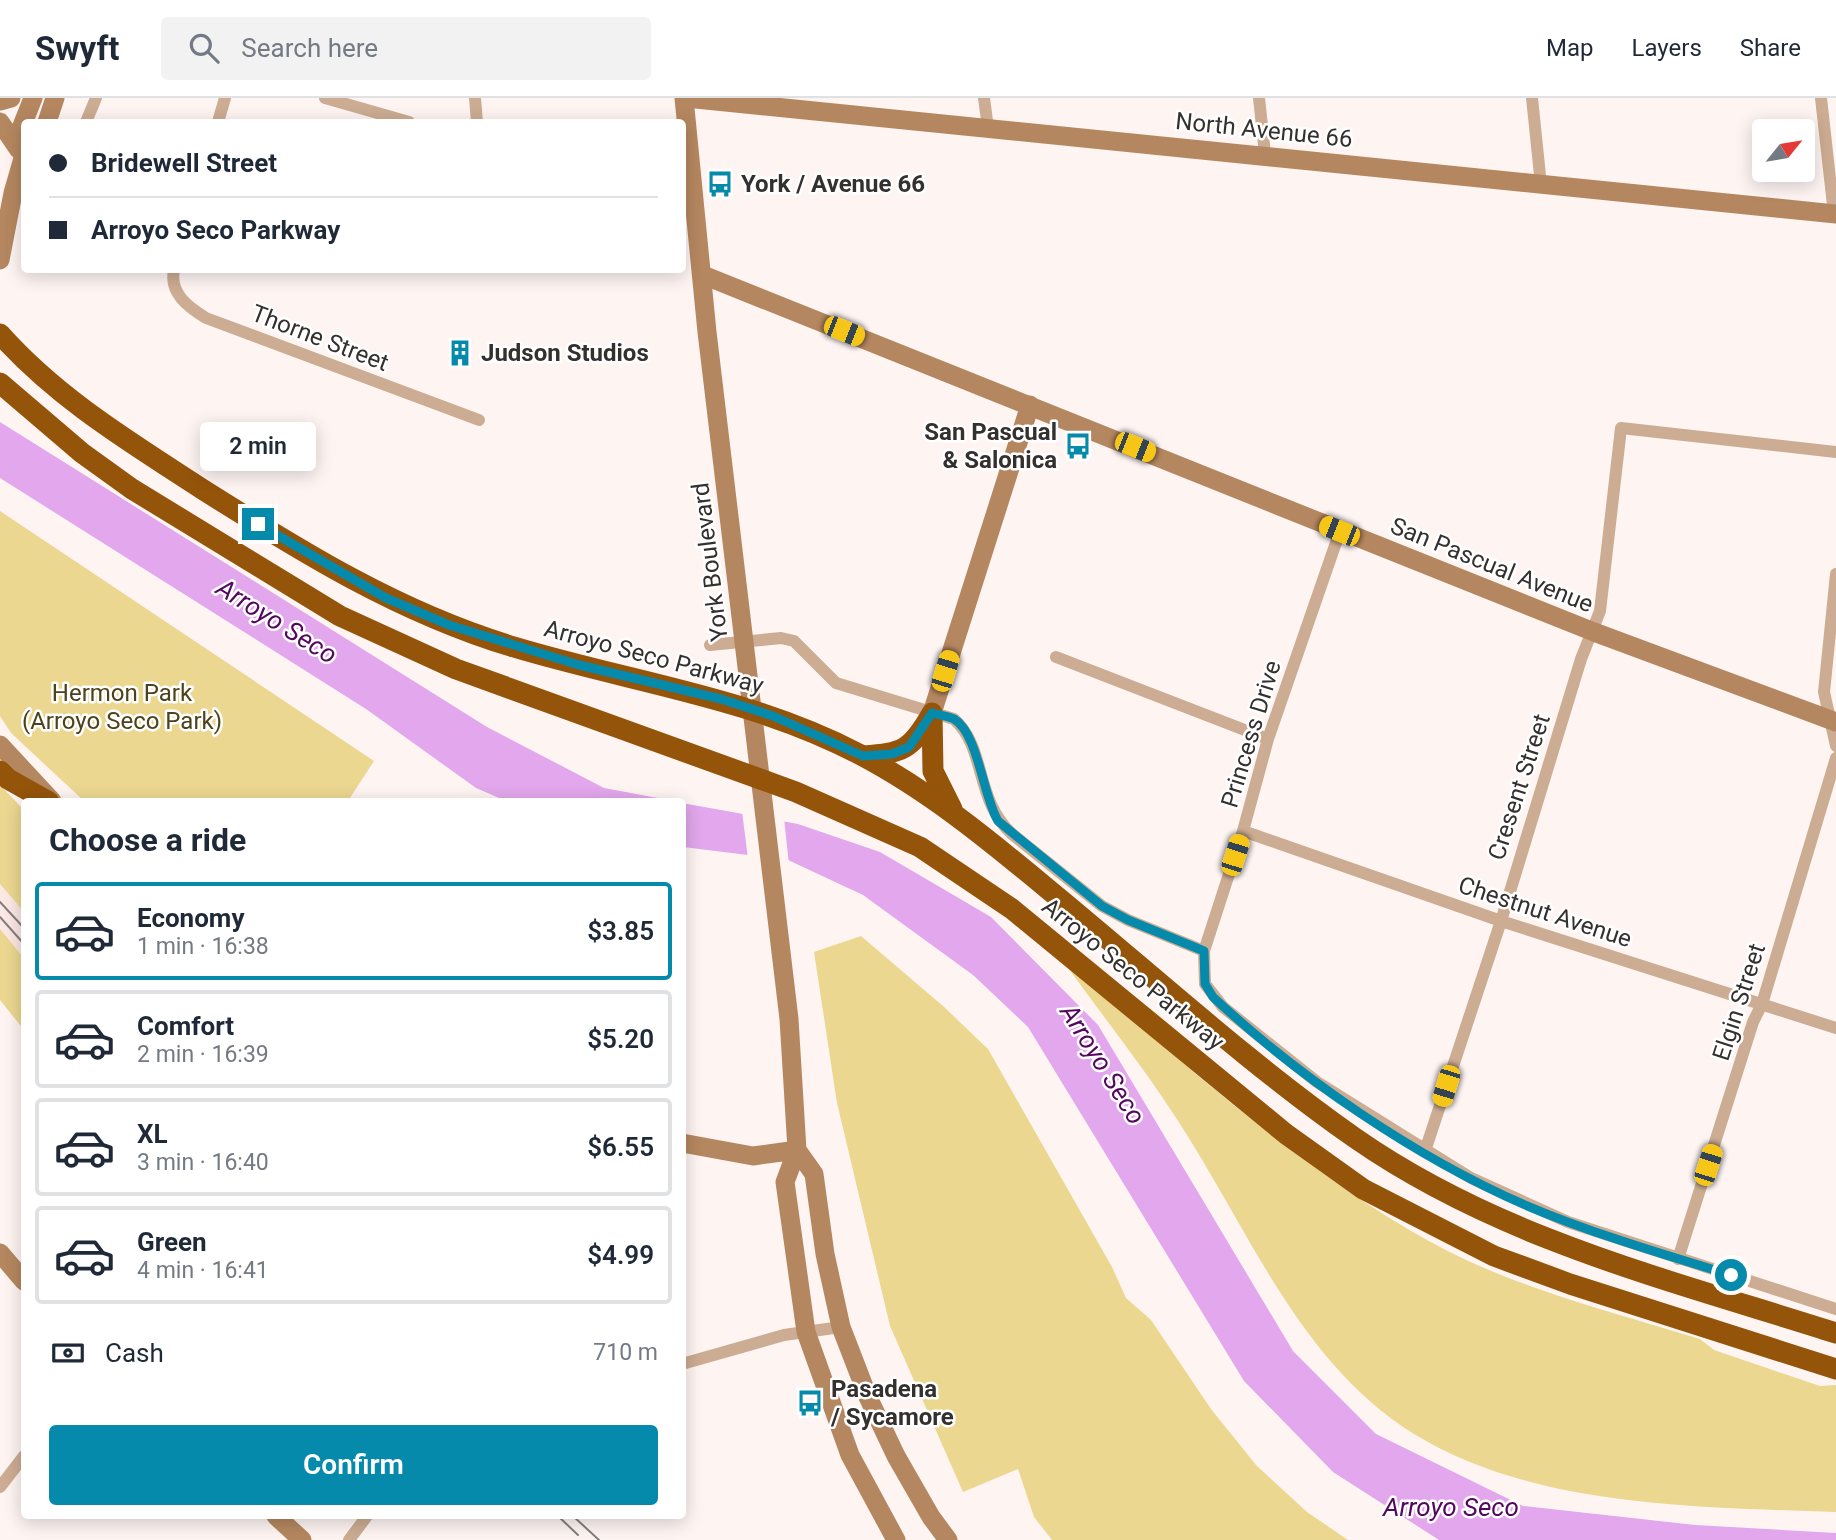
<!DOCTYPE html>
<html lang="en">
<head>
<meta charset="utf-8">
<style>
	body { margin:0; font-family:Roboto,sans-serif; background:#f2f2f3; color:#1f2937; height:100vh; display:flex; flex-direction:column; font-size:26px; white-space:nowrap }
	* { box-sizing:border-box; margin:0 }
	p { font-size:23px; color:#747a83 }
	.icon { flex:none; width:38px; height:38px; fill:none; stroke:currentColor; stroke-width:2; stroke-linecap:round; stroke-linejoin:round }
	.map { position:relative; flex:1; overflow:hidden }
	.panel { position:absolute; left:21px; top:700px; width:665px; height:721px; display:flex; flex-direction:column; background:#fff; border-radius:7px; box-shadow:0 4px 18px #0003 }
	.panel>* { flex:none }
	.guide { position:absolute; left:21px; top:21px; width:665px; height:154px; border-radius:7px; box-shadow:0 4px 18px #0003; display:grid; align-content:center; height:154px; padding:0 28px; background:#fff }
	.needle { width:46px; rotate:60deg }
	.controls { position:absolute; left:1752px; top:21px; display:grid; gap:14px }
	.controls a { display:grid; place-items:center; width:63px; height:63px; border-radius:7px; background:#fff; box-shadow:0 4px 18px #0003; font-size:35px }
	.end { position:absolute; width:32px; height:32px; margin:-16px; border:9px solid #058aab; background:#fff; box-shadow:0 0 0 4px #fff }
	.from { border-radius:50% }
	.bubble { position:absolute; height:49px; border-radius:7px; background:#fff; box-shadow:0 4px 18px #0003; font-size:23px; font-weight:600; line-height:49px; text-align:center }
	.car { position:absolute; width:21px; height:42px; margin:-21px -10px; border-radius:9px; box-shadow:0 0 5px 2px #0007; background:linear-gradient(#f5c518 24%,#345 0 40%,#f5c518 0 76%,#345 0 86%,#f5c518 0) }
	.guide b { display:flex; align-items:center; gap:24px; height:66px; font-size:26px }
	.guide b+b { border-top:2px solid #e0e1e3 }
	.guide i { width:18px; height:18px; background:#1f2937 }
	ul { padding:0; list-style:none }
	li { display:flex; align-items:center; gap:21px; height:98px; margin:0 14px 10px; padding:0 14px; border:4px solid #e0e1e3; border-radius:7px }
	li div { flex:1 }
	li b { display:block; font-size:26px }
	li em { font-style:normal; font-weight:600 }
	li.selected { border-color:#058aab }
	li>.icon { width:63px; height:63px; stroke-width:1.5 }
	h2 { padding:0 28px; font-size:32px; line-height:84px }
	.pay { display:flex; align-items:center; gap:18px; height:77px; padding:0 28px; font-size:26px }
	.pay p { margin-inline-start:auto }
	.primary-button { display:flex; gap:14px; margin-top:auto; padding:14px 28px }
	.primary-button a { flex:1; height:80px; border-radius:7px; background:#058aab; color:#fff; font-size:28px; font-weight:600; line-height:80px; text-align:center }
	header { display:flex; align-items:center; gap:42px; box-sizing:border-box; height:98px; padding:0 35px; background:#fff; border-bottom:2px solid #e0e1e3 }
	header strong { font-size:33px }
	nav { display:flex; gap:38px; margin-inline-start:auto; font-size:24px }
	.search { width:490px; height:63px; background:#f2f2f3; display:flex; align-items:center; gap:18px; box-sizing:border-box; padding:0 24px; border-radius:7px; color:#747a83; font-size:26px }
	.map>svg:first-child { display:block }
</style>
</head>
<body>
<header>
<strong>Swyft</strong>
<div class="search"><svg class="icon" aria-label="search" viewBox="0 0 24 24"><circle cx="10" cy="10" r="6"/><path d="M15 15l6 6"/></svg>Search here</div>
<nav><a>Map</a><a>Layers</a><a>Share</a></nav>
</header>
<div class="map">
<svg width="1836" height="1442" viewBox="0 0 1836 1442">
	<rect width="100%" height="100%" fill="#fef5f3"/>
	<path fill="#fbe7e4" d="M0 786 24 814V860L0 831Z"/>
	<path fill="#ebd790" d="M0 413 374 663 348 703H84L11 635 0 618Z
		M0 687 24 712V814L0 786Z
		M0 831 24 860V932L0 902Z
		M861 838 943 908 988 951 1112 1169 1126 1200 1151 1222 1211 1311 1256 1367 1307 1414 1348 1442H1052L1034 1419 1018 1371 963 1394 890 1228 837 1005 814 854Z
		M1066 867C1182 962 1296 1069 1427 1142 1511 1189 1609 1213 1700 1241L1714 1252 1820 1288 1836 1287V1414C1698 1409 1535 1410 1414 1336 1300 1265 1250 1134 1180 1026 1145 971 1104 920 1066 867Z"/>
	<path fill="#e2a7ec" d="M0 324 487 629 604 690 674 703H506L476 690 366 611 0 380Z
		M682 705 798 726 880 754 991 819 1098 927 1293 1253 1376 1336 1523 1408 1695 1427 1836 1435V1442H1439L1333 1374 1244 1283 1028 929 973 877 863 797 788 762 683 749Z"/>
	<path fill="#fef5f3" d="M742 713 784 720 789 767 748 761Z"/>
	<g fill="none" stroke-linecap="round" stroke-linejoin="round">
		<path stroke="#ccac92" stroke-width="12" d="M325 0 409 24
			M475 0 477 24
			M984 0 988 30
			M1259 0 1265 56
			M1532 0 1541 87
			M1821 0 1834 116
			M86 24 96 0
			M218 24 225 0
			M174 172C169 195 188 209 206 220L479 322
			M1836 476 1824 594 1836 648
			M710 547 781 540 794 543 836 585 954 621C987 651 974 701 1012 736L1102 808 1128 822 1204 853 1205 886 1223 909 1317 984 1471 1080 1568 1124 1836 1211
			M1056 559 1268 641
			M1243 733 1501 823 1836 930
			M1204 853 1243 733 1268 641 1340 433
			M1425 1053 1501 823 1581 561 1600 513 1621 330 1836 354
			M1678 1161 1753 924 1762 906 1836 660
			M682 1266 784 1237 841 1229
			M0 1389 24 1358
			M349 1442 367 1418"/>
		<path stroke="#b58760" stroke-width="19" d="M684 0 707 234 789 921 797 1052 785 1084 806 1234 850 1357 896 1442
			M686 0 1836 116
			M0 3 11 0
			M0 24 19 52
			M47 24 55 0
			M23 59 20 33 33 0
			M0 162 13 95 24 57
			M703 177 1594 534 1836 624
			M932 615 1030 307
			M0 647 52 703
			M682 1045 753 1058 797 1052
			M797 1052 814 1076 825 1156 841 1229 868 1299 896 1358 931 1419 948 1442
			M0 1155 24 1183
			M276 1418 302 1442"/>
		<path stroke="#94540a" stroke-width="21" d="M0 236C58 301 130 344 202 391 302 454 400 515 514 549 630 584 750 599 859 656 928 692 989 742 1049 792 1150 875 1248 965 1355 1040 1500 1141 1670 1182 1836 1235
			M0 285 82 355 132 391 340 518 456 571 796 694 920 749 1012 811 1286 1036 1363 1091 1494 1158 1570 1186 1836 1271
			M932 615 933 673 952 711
			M863 658C903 655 911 652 931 617
			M0 673 8 681 49 704"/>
		<path stroke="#847e7d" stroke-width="2" d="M0 804 24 830
			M0 819 24 846
			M558 1418 578 1437
			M573 1418 599 1442"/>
	</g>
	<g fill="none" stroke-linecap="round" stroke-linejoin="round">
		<path stroke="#058aab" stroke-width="9" d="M258 426 386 500 449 527 579 567 721 601 773 618 863 658 892 656 909 649 932 615C939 617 948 618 954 621 978 635 983 698 998 723L1102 808 1128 822 1204 853 1205 886 1213 899C1300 980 1415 1059 1525 1107 1591 1135 1662 1156 1731 1177"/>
	</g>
	<defs>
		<g id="bus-bare" transform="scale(2.1)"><path d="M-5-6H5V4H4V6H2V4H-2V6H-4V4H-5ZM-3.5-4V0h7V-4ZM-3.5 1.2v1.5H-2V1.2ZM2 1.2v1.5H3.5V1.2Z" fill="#058aab" stroke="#fff" stroke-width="2.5" paint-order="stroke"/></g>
		<g id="building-bare" transform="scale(2.1)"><path d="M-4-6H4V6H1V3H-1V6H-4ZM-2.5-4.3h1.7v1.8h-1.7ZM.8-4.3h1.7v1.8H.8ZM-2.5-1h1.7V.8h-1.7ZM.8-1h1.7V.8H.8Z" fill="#058aab" stroke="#fff" stroke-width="2.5" paint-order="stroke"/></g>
	</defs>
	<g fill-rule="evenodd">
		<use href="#bus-bare" x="720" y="86"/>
		<use href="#building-bare" x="460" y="255"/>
		<use href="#bus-bare" x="1078" y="348"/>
		<use href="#bus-bare" x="810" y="1305"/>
	</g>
	<g text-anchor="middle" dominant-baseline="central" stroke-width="5" stroke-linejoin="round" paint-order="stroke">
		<g font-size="24" fill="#34302f" stroke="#fff">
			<text transform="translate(1264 32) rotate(6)">North Avenue 66</text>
			<text transform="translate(320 240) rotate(21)">Thorne Street</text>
			<text transform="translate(710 464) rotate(-97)">York Boulevard</text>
			<text transform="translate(1492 467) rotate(22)">San Pascual Avenue</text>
			<text transform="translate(654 559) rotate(15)">Arroyo Seco Parkway</text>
			<text transform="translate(1251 636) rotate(-73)">Princess Drive</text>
			<text transform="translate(1519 689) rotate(-72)">Cresent Street</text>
			<text transform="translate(1545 814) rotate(18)">Chestnut Avenue</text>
			<text transform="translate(1133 876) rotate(39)">Arroyo Seco Parkway</text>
			<text transform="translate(1739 904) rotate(-72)">Elgin Street</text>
		</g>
		<g font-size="24" font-weight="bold" fill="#34302f" stroke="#fff" text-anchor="start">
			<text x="741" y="86">York / Avenue 66</text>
			<text x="481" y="255">Judson Studios</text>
			<text x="1057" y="334" text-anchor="end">San Pascual<tspan x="1057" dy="28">&amp; Salonica</tspan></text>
			<text x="831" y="1291">Pasadena<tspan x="831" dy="28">/ Sycamore</tspan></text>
		</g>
		<g font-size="24" fill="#4d421b" stroke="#fff">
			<text x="122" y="595">Hermon Park<tspan x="122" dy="28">(Arroyo Seco Park)</tspan></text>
		</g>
		<g font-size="26" font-style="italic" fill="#53075e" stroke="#fff">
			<text transform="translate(277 523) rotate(32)">Arroyo Seco</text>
			<text transform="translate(1103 966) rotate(58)">Arroyo Seco</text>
			<text x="1451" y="1409">Arroyo Seco</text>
		</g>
	</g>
</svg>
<div class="controls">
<a><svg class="needle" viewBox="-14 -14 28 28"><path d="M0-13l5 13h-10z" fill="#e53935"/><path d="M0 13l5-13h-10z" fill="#747a83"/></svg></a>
</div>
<i class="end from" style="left:1731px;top:1177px"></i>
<i class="end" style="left:258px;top:426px"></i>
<div class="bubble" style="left:200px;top:324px;width:116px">2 min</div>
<i class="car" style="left:844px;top:233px;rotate:112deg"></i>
<i class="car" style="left:1135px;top:349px;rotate:112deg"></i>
<i class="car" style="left:1339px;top:433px;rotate:292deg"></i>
<i class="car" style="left:945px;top:573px;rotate:17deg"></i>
<i class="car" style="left:1235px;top:757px;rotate:18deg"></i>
<i class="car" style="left:1446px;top:988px;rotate:197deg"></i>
<i class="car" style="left:1708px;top:1067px;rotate:18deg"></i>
<div class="guide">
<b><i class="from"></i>Bridewell Street</b>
<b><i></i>Arroyo Seco Parkway</b>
</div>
<section class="panel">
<h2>Choose a ride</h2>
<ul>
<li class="selected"><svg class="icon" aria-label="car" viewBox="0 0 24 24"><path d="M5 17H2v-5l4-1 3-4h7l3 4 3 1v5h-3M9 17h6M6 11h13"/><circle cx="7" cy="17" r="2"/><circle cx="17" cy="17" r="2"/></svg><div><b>Economy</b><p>1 min · 16:38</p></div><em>$3.85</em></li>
<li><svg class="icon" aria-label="car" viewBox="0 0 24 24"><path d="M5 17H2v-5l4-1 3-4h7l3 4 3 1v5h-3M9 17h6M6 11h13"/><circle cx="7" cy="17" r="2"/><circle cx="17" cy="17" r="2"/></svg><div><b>Comfort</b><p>2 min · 16:39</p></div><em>$5.20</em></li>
<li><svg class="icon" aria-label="car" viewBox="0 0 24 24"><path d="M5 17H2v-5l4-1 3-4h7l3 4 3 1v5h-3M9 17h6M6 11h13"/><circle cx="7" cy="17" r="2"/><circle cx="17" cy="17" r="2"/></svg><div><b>XL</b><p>3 min · 16:40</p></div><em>$6.55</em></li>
<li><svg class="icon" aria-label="car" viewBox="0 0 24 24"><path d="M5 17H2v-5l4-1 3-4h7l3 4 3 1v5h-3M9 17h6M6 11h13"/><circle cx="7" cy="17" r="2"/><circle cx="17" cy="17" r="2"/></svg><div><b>Green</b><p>4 min · 16:41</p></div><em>$4.99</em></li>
</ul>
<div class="pay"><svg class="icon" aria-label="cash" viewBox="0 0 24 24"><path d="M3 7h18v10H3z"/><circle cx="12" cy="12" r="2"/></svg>Cash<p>710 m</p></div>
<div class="primary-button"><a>Confirm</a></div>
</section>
</div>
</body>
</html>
